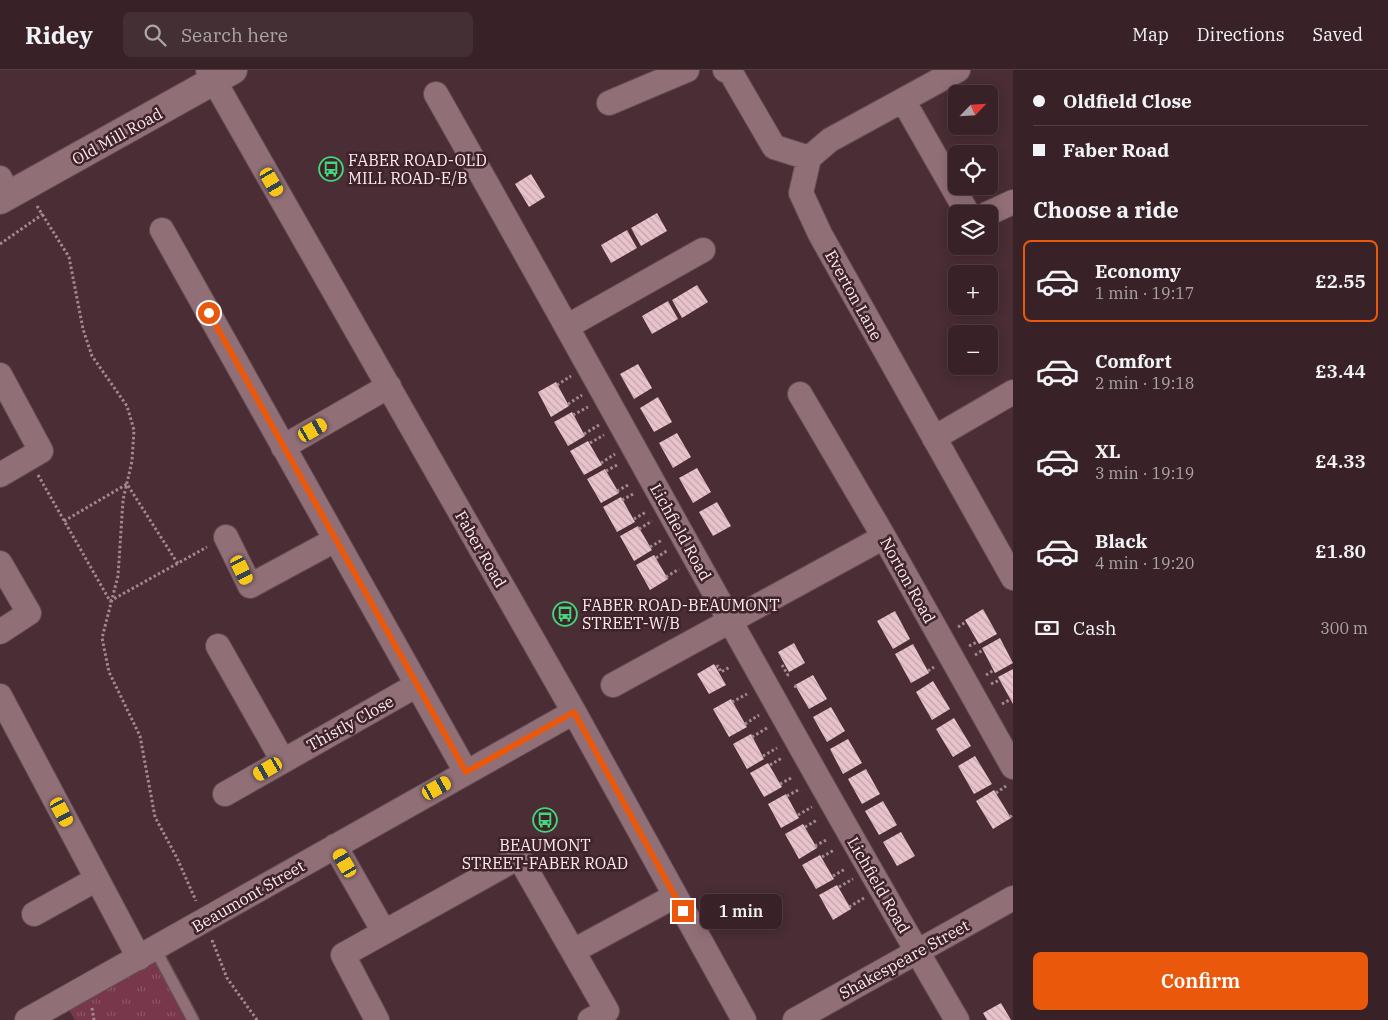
<!DOCTYPE html>
<html lang="en">
<head>
<meta charset="utf-8">
<style>
	body { margin:0; font-family:"IBM Plex Serif",serif; background:#432f34; color:#f1f3f6; height:100vh; display:flex; flex-direction:column; font-size:19px; white-space:nowrap }
	* { box-sizing:border-box; margin:0 }
	p { font-size:16px; color:#aba4a8 }
	.icon { flex:none; width:28px; height:28px; fill:none; stroke:currentColor; stroke-width:2; stroke-linecap:round; stroke-linejoin:round }
	.map { position:relative; flex:1; overflow:hidden }
	.sheet { display:flex; flex-direction:column; background:#382228; width:375px }
	.sheet>* { flex:none }
	.top-card { display:grid; align-content:center; height:110px; padding:0 20px; background:#382228 }
	.needle { width:32px; rotate:65deg }
	.buttons { position:absolute; left:948px; top:15px; display:grid; gap:10px }
	.buttons a { display:grid; place-items:center; width:50px; height:50px; border-radius:8px; background:#382228; box-shadow:0 2px 12px #0003,0 0 0 1px #523f45; font-size:25px }
	.end { position:absolute; width:22px; height:22px; margin:-11px; border:6px solid #ea580c; background:#fff; box-shadow:0 0 0 2px #fff }
	.from { border-radius:50% }
	.bubble { position:absolute; height:35px; border-radius:8px; background:#382228; box-shadow:0 2px 12px #0003,0 0 0 1px #523f45; font-size:16px; font-weight:600; line-height:35px; text-align:center }
	.car { position:absolute; width:15px; height:30px; margin:-15px -8px; border-radius:6px; box-shadow:0 0 4px 1px #0007; background:linear-gradient(#f5c518 24%,#345 0 40%,#f5c518 0 76%,#345 0 86%,#f5c518 0) }
	.top-card b { display:flex; align-items:center; gap:18px; height:48px; font-size:19px }
	.top-card b+b { border-top:1px solid #523f45 }
	.top-card i { width:12px; height:12px; background:#f1f3f6 }
	ul { padding:0; list-style:none }
	li { display:flex; align-items:center; gap:15px; height:82px; margin:0 10px 8px; padding:0 10px; border:2px solid transparent; border-radius:8px }
	li div { flex:1 }
	li b { display:block; font-size:19px }
	li em { font-style:normal; font-weight:600 }
	li.active { border-color:#ea580c }
	li>.icon { width:45px; height:45px; stroke-width:1.5 }
	h2 { padding:0 20px; font-size:22px; line-height:60px }
	.pay { display:flex; align-items:center; gap:12px; height:55px; padding:0 20px; font-size:19px }
	.pay p { margin-inline-start:auto }
	.cta { display:flex; gap:10px; margin-top:auto; padding:10px 20px }
	.cta a { flex:1; height:58px; border-radius:8px; background:#ea580c; color:#fff; font-size:20px; font-weight:600; line-height:58px; text-align:center }
	header { display:flex; align-items:center; gap:30px; box-sizing:border-box; height:70px; padding:0 25px; background:#382228; border-bottom:1px solid #523f45 }
	header strong { font-size:24px }
	nav { display:flex; gap:28px; margin-inline-start:auto; font-size:18px }
	.search { width:350px; height:45px; background:#432f34; display:flex; align-items:center; gap:12px; box-sizing:border-box; padding:0 18px; border-radius:8px; color:#aba4a8; font-size:19px }
	main { display:flex; flex:1; min-height:0 }
	.map>svg:first-child { display:block }
</style>
</head>
<body>
<header>
<strong>Ridey</strong>
<div class="search"><svg class="icon" aria-label="search" viewBox="0 0 24 24"><circle cx="10" cy="10" r="6"/><path d="M15 15l6 6"/></svg>Search here</div>
<nav><a>Map</a><a>Directions</a><a>Saved</a></nav>
</header>
<main>
<div class="map">
<svg width="1013" height="950" viewBox="0 0 1013 950">
	<defs>
		<pattern id="grass-tufts" width="24" height="20" patternUnits="userSpaceOnUse" patternTransform="scale(1.25)"><rect width="24" height="20" fill="#78374b"/><path d="M3 7l-1-3M5 7V3M7 7l1-3M15 17l-1-3M17 17v-4M19 17l1-3" fill="none" stroke="#8c5465"/></pattern>
		<pattern id="building-back-hatch" width="6" height="6" patternUnits="userSpaceOnUse" patternTransform="scale(1.25)"><rect width="6" height="6" fill="#e9c3cc"/><path d="M-1 5l2 2M0 0l6 6M5-1l2 2" fill="none" stroke="#c2a4ab"/></pattern>
	</defs>
	<rect width="100%" height="100%" fill="#4a2d35"/>
	<path fill="url(#grass-tufts)" d="M160 888 189 950H75L69 940Z"/>
	<path fill="url(#building-back-hatch)" d="M531 104 545 127 529 137 515 114Z
		M657 143 667 161 641 176 631 158Z
		M627 160 637 178 611 193 601 175Z
		M697 215 708 232 682 248 672 230Z
		M668 231 678 249 652 264 642 246Z
		M638 294 652 318 634 329 620 304Z
		M556 312 569 336 551 347 538 322Z
		M658 327 672 352 654 362 640 338Z
		M572 342 585 366 568 376 554 352Z
		M677 363 691 387 673 398 659 373Z
		M588 371 602 395 584 405 570 381Z
		M697 398 711 422 693 433 679 408Z
		M605 399 619 423 601 433 587 409Z
		M621 427 635 452 617 462 603 437Z
		M717 432 731 456 713 466 699 442Z
		M638 456 652 480 634 491 620 466Z
		M654 485 668 509 650 520 636 495Z
		M983 539 997 564 979 574 965 550Z
		M895 541 910 569 893 579 877 551Z
		M1000 568 1013 593 995 603 982 578Z
		M794 573 805 593 789 602 778 582Z
		M913 574 929 603 911 613 895 584Z
		M714 594 726 615 709 624 697 604Z
		M1013 599V634L998 607Z
		M813 605 827 629 809 639 795 615Z
		M933 611 950 639 932 650 916 622Z
		M731 629 747 657 729 667 713 639Z
		M831 637 845 661 827 672 813 647Z
		M954 648 971 676 953 687 936 659Z
		M751 664 764 689 747 699 733 674Z
		M848 669 862 693 843 704 830 679Z
		M975 686 992 714 974 724 958 696Z
		M768 693 782 717 764 727 750 703Z
		M866 699 880 724 862 734 848 709Z
		M994 720 1011 748 993 759 976 731Z
		M786 724 799 748 781 758 768 734Z
		M883 731 897 755 879 765 865 741Z
		M803 754 817 778 799 789 785 764Z
		M901 762 915 786 897 796 883 772Z
		M820 785 834 809 816 819 802 795Z
		M837 815 851 839 833 850 819 825Z
		M1001 933 1011 950H987L983 943Z"/>
	<g fill="none" stroke-linecap="round" stroke-linejoin="round">
		<g stroke="#654c54" stroke-width="14">
			<path id="service" d="M155 879 193 950"/>
		</g>
		<g stroke="#654c54" stroke-width="26">
			<path id="minor" d="M208 0 574 642 744 950
				M725 0 731 3 774 77 809 88
				M958 0 830 70 809 88 801 123 820 164 1013 508
				M436 24C611 332 778 644 957 950
				M903 30 968 144
				M609 33 687 0
				M0 108 9 125
				M987 144 1013 132
				M162 160 466 702
				M568 256 703 180
				M0 305 41 381 0 405
				M800 324 884 467 1013 697
				M934 368 1013 322
				M283 377 389 316
				M226 467 250 516 335 470
				M0 493 29 543 0 562
				M218 576 283 691
				M613 615 884 467
				M0 626 139 888
				M225 724 417 615
				M335 776 384 862
				M34 844 97 809
				M573 881 675 826
				M27 950 574 642
				M377 950 343 885 519 787 607 941 590 950
				M795 950 1013 828"/>
		</g>
		<g stroke="#654c54" stroke-width="30">
			<path id="tertiary" d="M0 130 233 0"/>
		</g>
		<path stroke="#a28990" stroke-width="3" stroke-dasharray="2.5 2.5" stroke-linecap="butt" d="M37 136 69 187 83 259 92 286 127 336 134 360 132 391 123 430 118 506 102 568 109 602 140 666 155 747 177 788 196 831
			M0 174 43 144
			M557 315 571 306
			M568 334 582 325
			M573 345 588 337
			M584 364 599 355
			M590 373 604 365
			M601 393 615 384
			M606 401 619 394
			M38 405 110 531 207 477
			M617 421 630 414
			M622 430 635 423
			M634 449 646 442
			M64 451 127 414 178 494
			M639 459 652 451
			M650 477 662 470
			M656 488 668 480
			M666 507 679 499
			M958 557 966 552
			M969 576 977 572
			M975 585 983 580
			M782 595 788 605 790 604
			M716 597 718 596 721 602 730 597
			M928 601 934 597
			M986 605 994 600
			M991 614 1000 610
			M794 616 797 617
			M732 632 747 624
			M1002 634 1011 629
			M745 654 759 645
			M752 667 767 658
			M763 686 777 678
			M770 695 782 688
			M780 714 793 707
			M996 723 1006 716
			M787 726 800 719
			M798 745 812 737
			M1010 747 1013 744
			M805 757 817 750
			M815 776 828 769
			M822 787 834 780
			M833 806 845 799
			M839 817 853 809
			M849 837 864 828
			M212 870 227 908 257 950
			M92 938 94 950"/>
		<use href="#service" stroke="#916f77" stroke-width="11"/>
		<use href="#minor" stroke="#916f77" stroke-width="24"/>
		<use href="#tertiary" stroke="#916f77" stroke-width="28"/>
	</g>
	<g fill="none" stroke-linecap="round" stroke-linejoin="round">
		<path stroke="#ea580c" stroke-width="6" d="M209 243 466 702 574 642 683 841"/>
	</g>
	<defs>
		<g id="bus-ring" transform="scale(1.25)"><circle r="9.5" fill="#3f232b" stroke="#42d77c" stroke-width="1.5"/><path d="M-5-6H5V4H4V6H2V4H-2V6H-4V4H-5ZM-3.5-4V0h7V-4ZM-3.5 1.2v1.5H-2V1.2ZM2 1.2v1.5H3.5V1.2Z" fill="#42d77c"/></g>
	</defs>
	<g fill-rule="evenodd">
		<use href="#bus-ring" x="331" y="99"/>
		<use href="#bus-ring" x="565" y="544"/>
		<use href="#bus-ring" x="545" y="750"/>
	</g>
	<g text-anchor="middle" dominant-baseline="central" stroke-width="5" stroke-linejoin="round" paint-order="stroke">
		<g font-size="16" fill="#feeaef" stroke="#3f232b">
			<text transform="translate(117 66) rotate(-29)">Old Mill Road</text>
			<text transform="translate(854 225) rotate(61)">Everton Lane</text>
			<text transform="translate(681 462) rotate(61)">Lichfield Road</text>
			<text transform="translate(481 479) rotate(60)">Faber Road</text>
			<text transform="translate(908 510) rotate(61)">Norton Road</text>
			<text transform="translate(350 653) rotate(-29)">Thistly Close</text>
			<text transform="translate(879 815) rotate(60)">Lichfield Road</text>
			<text transform="translate(248 826) rotate(-30)">Beaumont Street</text>
			<text transform="translate(904 889) rotate(-29)">Shakespeare Street</text>
		</g>
		<g font-size="16" fill="#feeaef" stroke="#3f232b" text-anchor="start">
			<text x="348" y="90">FABER ROAD-OLD<tspan x="348" dy="18">MILL ROAD-E/B</tspan></text>
			<text x="582" y="535">FABER ROAD-BEAUMONT<tspan x="582" dy="18">STREET-W/B</tspan></text>
			<text x="545" y="775" text-anchor="middle">BEAUMONT<tspan x="545" dy="18">STREET-FABER ROAD</tspan></text>
		</g>
	</g>
</svg>
<div class="buttons">
<a><svg class="needle" viewBox="-14 -14 28 28"><path d="M0-13l5 13h-10z" fill="#e53935"/><path d="M0 13l5-13h-10z" fill="#aba4a8"/></svg></a>
<a><svg class="icon" aria-label="locate" viewBox="0 0 24 24"><circle cx="12" cy="12" r="6"/><path d="M12 2v4M12 18v4M2 12h4M18 12h4"/></svg></a>
<a><svg class="icon" aria-label="layers" viewBox="0 0 24 24"><path d="M12 4l9 5-9 5-9-5zM3 14l9 5 9-5"/></svg></a>
<a>+</a>
<a>−</a>
</div>
<i class="end from" style="left:209px;top:243px"></i>
<i class="end" style="left:683px;top:841px"></i>
<div class="bubble" style="left:700px;top:824px;width:82px">1 min</div>
<i class="car" style="left:272px;top:112px;rotate:150deg"></i>
<i class="car" style="left:313px;top:360px;rotate:60deg"></i>
<i class="car" style="left:242px;top:500px;rotate:154deg"></i>
<i class="car" style="left:268px;top:699px;rotate:240deg"></i>
<i class="car" style="left:437px;top:718px;rotate:61deg"></i>
<i class="car" style="left:62px;top:742px;rotate:152deg"></i>
<i class="car" style="left:345px;top:793px;rotate:330deg"></i>
</div>
<section class="sheet">
<div class="top-card">
<b><i class="from"></i>Oldfield Close</b>
<b><i></i>Faber Road</b>
</div>
<h2>Choose a ride</h2>
<ul>
<li class="active"><svg class="icon" aria-label="car" viewBox="0 0 24 24"><path d="M5 17H2v-5l4-1 3-4h7l3 4 3 1v5h-3M9 17h6M6 11h13"/><circle cx="7" cy="17" r="2"/><circle cx="17" cy="17" r="2"/></svg><div><b>Economy</b><p>1 min · 19:17</p></div><em>£2.55</em></li>
<li><svg class="icon" aria-label="car" viewBox="0 0 24 24"><path d="M5 17H2v-5l4-1 3-4h7l3 4 3 1v5h-3M9 17h6M6 11h13"/><circle cx="7" cy="17" r="2"/><circle cx="17" cy="17" r="2"/></svg><div><b>Comfort</b><p>2 min · 19:18</p></div><em>£3.44</em></li>
<li><svg class="icon" aria-label="car" viewBox="0 0 24 24"><path d="M5 17H2v-5l4-1 3-4h7l3 4 3 1v5h-3M9 17h6M6 11h13"/><circle cx="7" cy="17" r="2"/><circle cx="17" cy="17" r="2"/></svg><div><b>XL</b><p>3 min · 19:19</p></div><em>£4.33</em></li>
<li><svg class="icon" aria-label="car" viewBox="0 0 24 24"><path d="M5 17H2v-5l4-1 3-4h7l3 4 3 1v5h-3M9 17h6M6 11h13"/><circle cx="7" cy="17" r="2"/><circle cx="17" cy="17" r="2"/></svg><div><b>Black</b><p>4 min · 19:20</p></div><em>£1.80</em></li>
</ul>
<div class="pay"><svg class="icon" aria-label="cash" viewBox="0 0 24 24"><path d="M3 7h18v10H3z"/><circle cx="12" cy="12" r="2"/></svg>Cash<p>300 m</p></div>
<div class="cta"><a>Confirm</a></div>
</section>
</main>
</body>
</html>
